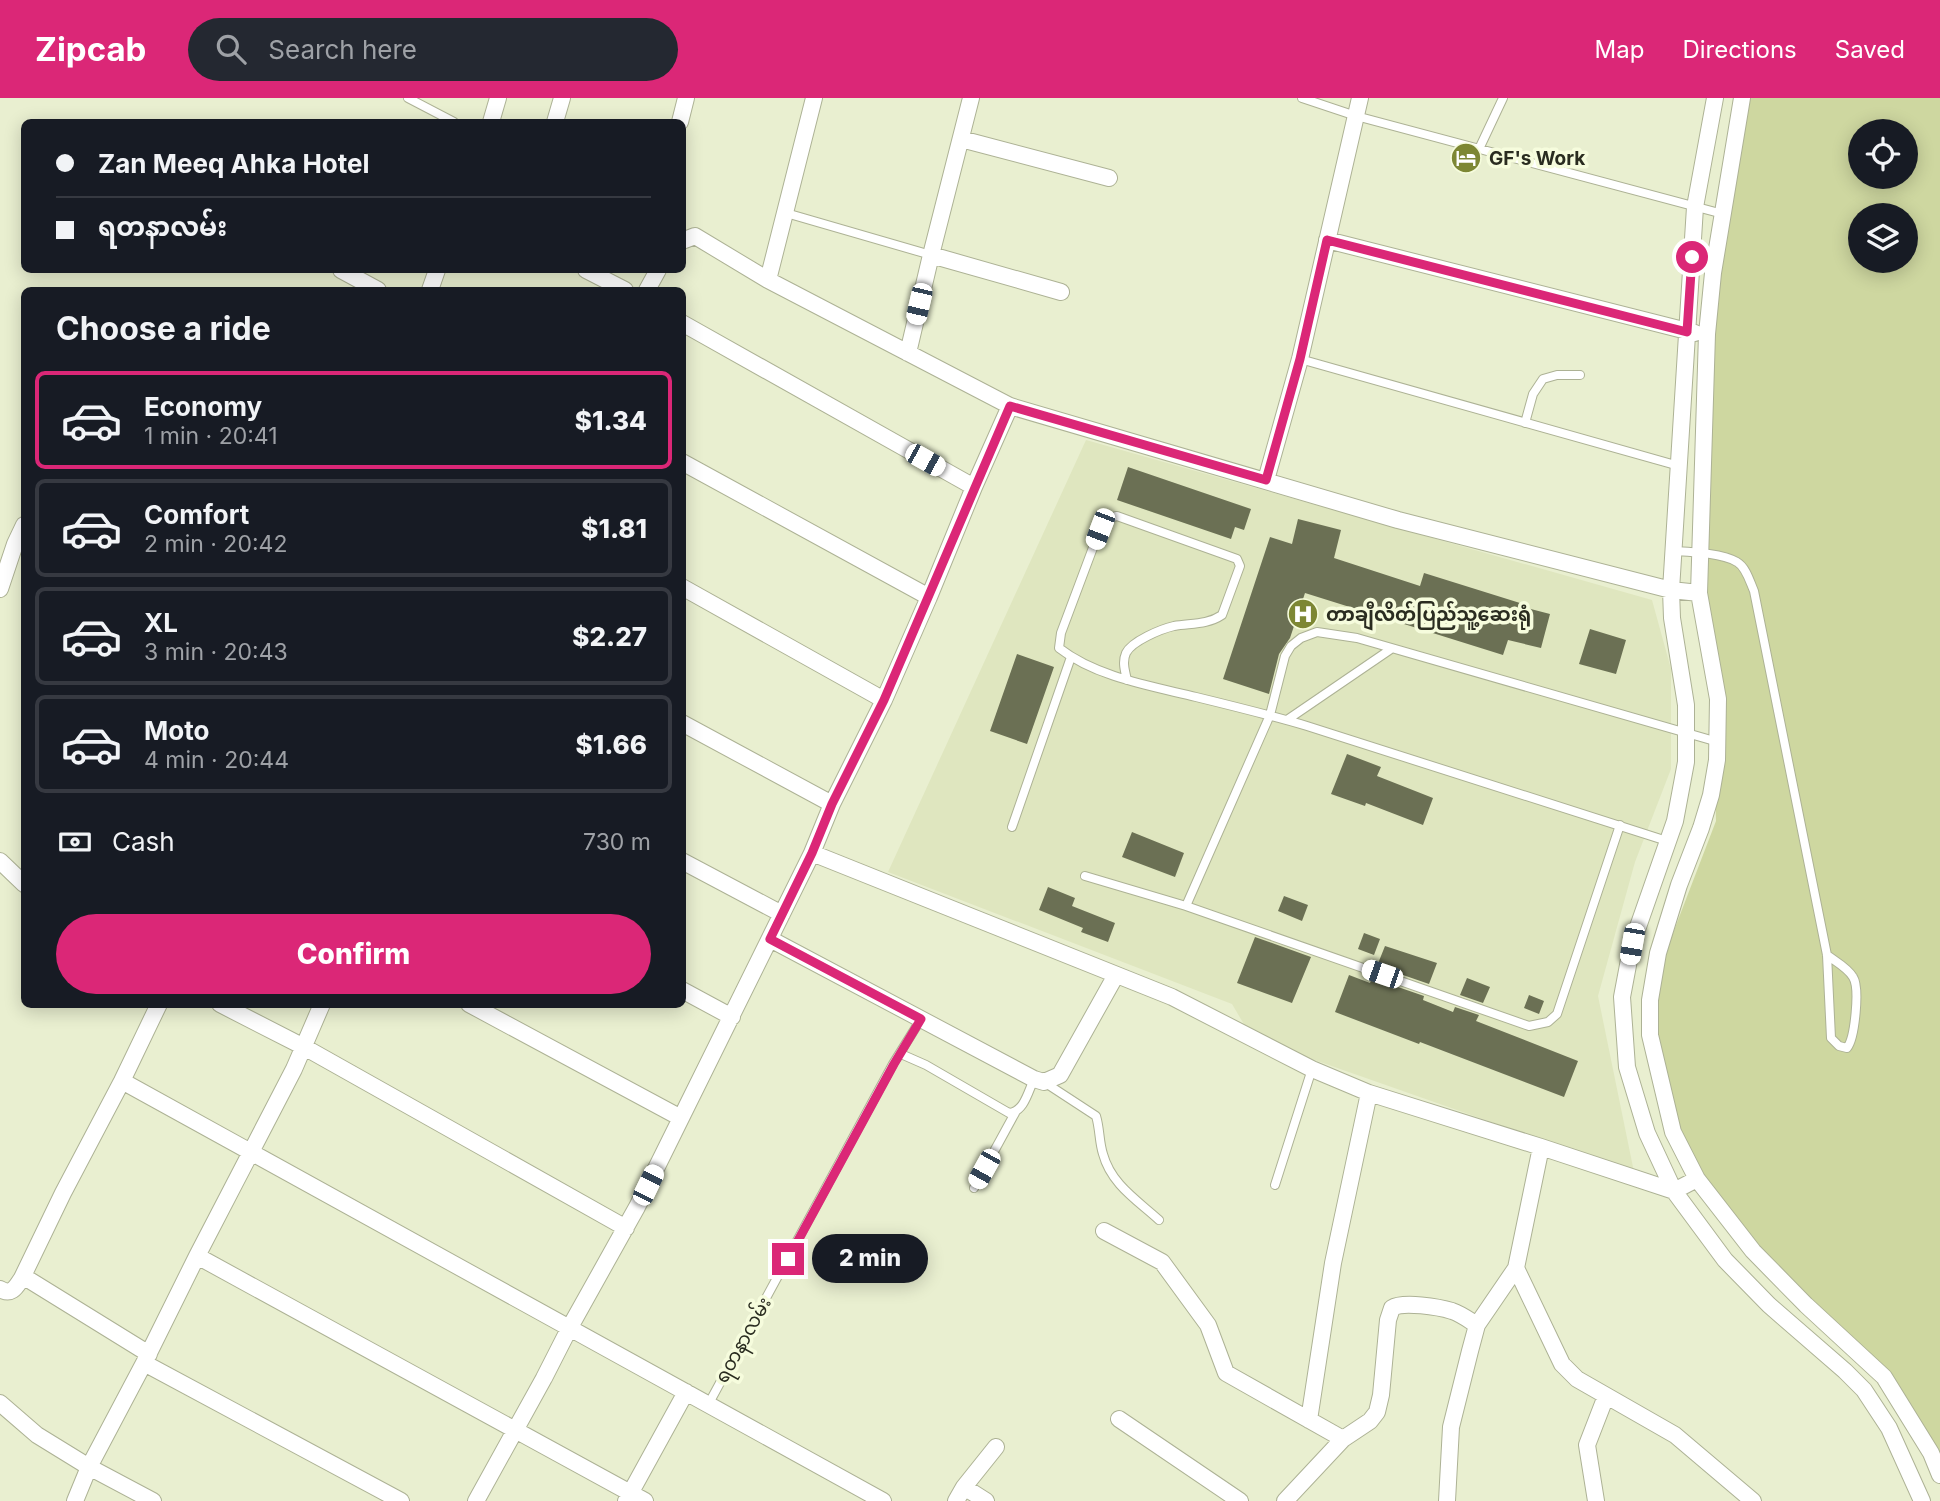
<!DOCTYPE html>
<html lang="en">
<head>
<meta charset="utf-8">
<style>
	body { margin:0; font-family:Inter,"Noto Sans Myanmar",sans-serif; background:#242831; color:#f1f3f6; height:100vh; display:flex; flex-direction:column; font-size:26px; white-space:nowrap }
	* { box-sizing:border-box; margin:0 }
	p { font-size:23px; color:#9ea1a6 }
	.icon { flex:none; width:38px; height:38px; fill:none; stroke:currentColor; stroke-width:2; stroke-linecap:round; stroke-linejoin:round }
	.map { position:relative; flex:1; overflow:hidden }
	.panel { position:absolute; left:21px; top:189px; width:665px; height:721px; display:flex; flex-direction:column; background:#171b24; border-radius:10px; box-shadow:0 4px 18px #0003 }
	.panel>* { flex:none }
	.guide { position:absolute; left:21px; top:21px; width:665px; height:154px; border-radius:10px; box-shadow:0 4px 18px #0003; display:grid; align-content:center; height:154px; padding:0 35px; background:#171b24 }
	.controls { position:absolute; left:1848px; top:21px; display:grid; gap:14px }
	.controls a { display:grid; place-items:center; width:70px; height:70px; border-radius:50%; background:#171b24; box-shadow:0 4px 18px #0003; font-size:35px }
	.end { position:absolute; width:32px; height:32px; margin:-16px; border:9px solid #db2777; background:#fff; box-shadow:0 0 0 4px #fff }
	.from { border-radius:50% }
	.bubble { position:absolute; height:49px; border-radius:24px; background:#171b24; box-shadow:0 4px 18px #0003; font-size:23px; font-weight:800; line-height:49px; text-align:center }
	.car { position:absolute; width:21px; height:42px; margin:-21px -10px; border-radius:9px; box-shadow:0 0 5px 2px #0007; background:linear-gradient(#fff 24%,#345 0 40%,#fff 0 76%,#345 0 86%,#fff 0) }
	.guide b { display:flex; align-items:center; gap:24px; height:66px; font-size:26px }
	.guide b+b { border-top:2px solid #363941 }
	.guide i { width:18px; height:18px; background:#f1f3f6 }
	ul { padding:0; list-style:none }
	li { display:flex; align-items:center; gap:21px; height:98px; margin:0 14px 10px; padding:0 21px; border:4px solid #363941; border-radius:10px }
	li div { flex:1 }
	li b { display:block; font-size:26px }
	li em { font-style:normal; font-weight:800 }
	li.on { border-color:#db2777 }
	li>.icon { width:63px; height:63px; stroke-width:1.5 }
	h2 { padding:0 35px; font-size:32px; line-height:84px }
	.pay { display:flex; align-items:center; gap:18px; height:77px; padding:0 35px; font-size:26px }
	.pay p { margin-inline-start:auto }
	.action { display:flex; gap:14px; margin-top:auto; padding:14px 35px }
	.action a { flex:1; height:80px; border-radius:42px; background:#db2777; color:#fff; font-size:28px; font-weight:800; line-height:80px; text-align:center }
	header { display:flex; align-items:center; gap:42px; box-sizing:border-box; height:98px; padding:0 35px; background:#db2777; color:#fff }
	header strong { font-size:33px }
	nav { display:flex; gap:38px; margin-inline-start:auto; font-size:24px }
	.search { width:490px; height:63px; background:#242831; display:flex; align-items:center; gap:18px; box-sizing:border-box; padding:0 24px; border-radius:38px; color:#9ea1a6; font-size:26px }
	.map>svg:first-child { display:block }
</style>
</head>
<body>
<header>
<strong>Zipcab</strong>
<div class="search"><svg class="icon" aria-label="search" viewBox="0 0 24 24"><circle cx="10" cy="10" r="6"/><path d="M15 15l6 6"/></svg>Search here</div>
<nav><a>Map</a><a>Directions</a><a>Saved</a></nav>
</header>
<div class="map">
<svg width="1940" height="1403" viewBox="0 0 1940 1403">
	<rect width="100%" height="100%" fill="#e9efd0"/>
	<path fill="#dfe6bf" d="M1086 342 1652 502 1671 571V671L1635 764 1598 898 1634 1074 1306 959 1245 928 1232 906 888 774Z"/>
	<path fill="#ced7a0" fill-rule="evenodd" d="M1750 0H1940V1376L1870 1264 1800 1203 1685 1057 1650 958 1655 882 1716 723 1714 621 1700 437 1720 171ZM1860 33H1906V79H1860ZM1860 117H1906V163H1860Z"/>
	<path fill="#6b7054" d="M1128 369 1251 411 1244 432 1235 429 1231 441 1117 402Z
		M1298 421 1341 432 1334 460 1420 488 1424 475 1520 505 1519 508 1550 516 1541 550 1508 542 1503 557 1305 495 1290 540 1279 556 1269 596 1223 581 1270 439 1292 446Z
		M1590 531 1626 542 1616 576 1579 566Z
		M1017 556 1054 569 1027 646 990 633Z
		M1347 656 1381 669 1377 678 1433 700 1423 727 1366 705 1365 708 1331 696Z
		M1132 734 1184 755 1175 779 1122 759Z
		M1048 789 1075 800 1072 808 1115 825 1108 844 1081 834 1083 830 1039 812Z
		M1284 798 1308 807 1302 823 1278 813Z
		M1364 835 1380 841 1374 857 1358 851Z
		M1255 839 1311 859 1292 905 1237 885Z
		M1385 848 1437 865 1429 886 1377 868Z
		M1349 877 1370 885 1372 880 1424 898 1423 902 1453 914 1455 909 1479 917 1476 923 1578 963 1564 999 1420 944 1419 946 1335 914Z
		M1467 880 1490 889 1483 905 1460 897Z
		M1529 897 1544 903 1539 916 1524 910Z"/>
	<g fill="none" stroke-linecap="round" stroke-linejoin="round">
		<g stroke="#adb295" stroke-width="10">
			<path id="lane" d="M408 0 454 24
				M1302 0 1356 18 1723 116
				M1479 51 1503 0
				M786 115 931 157
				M1300 261 1679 368
				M1525 325 1533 296 1543 281 1557 277H1580
				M1674 453C1691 454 1722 455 1737 464 1746 469 1750 484 1754 493L1827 857 1831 940 1839 948 1847 950C1855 940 1860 890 1853 879 1848 870 1835 863 1827 857
				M1127 582C1125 573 1122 564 1126 555 1132 543 1161 531 1174 528 1191 525 1207 527 1222 517L1240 468 1237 461 1117 418 1108 420 1100 431 1061 535 1059 550C1096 579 1151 588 1196 599 1233 608 1270 617 1307 628L1667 743
				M1287 622 1391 551
				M1012 729 1071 559
				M1085 778 1186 808 1529 928 1548 924 1557 916 1620 727
				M1186 808 1270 617 1285 558 1291 548 1301 540 1317 534 1357 540 1718 644
				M901 956 926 967 1009 1015C1024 1014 1028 994 1034 981
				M1044 984 1096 1018C1100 1031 1099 1044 1103 1056 1111 1086 1137 1102 1159 1122
				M1275 1087 1312 971
				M974 1090 1015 1015
				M708 1307 893 966 921 921"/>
		</g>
		<g stroke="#adb295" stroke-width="18">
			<path id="street" d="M1715 0 1695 109 1671 492 1672 520 1686 607V664L1675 723 1632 846 1622 899 1627 969 1647 1035 1674 1093 1725 1162 1769 1207 1845 1273 1864 1292 1889 1330 1922 1403
				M1742 0 1713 175 1707 236 1699 495 1718 601 1717 662 1711 697 1701 730 1679 787 1658 855 1650 902V937L1673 1034 1697 1081 1753 1153 1806 1207 1884 1279 1931 1355 1940 1377
				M491 24 498 0
				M555 24 562 0
				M680 24 686 0
				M961 41 1109 80
				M1327 142 1695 235
				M682 143 695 138 768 182 1010 308 1398 422 1671 492 1699 495
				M931 157 1061 194
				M341 172 378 192
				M586 172 625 192
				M768 182 814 0
				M430 192 437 172
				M647 192 658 172
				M682 225 974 389
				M908 255 931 157 971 0
				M682 364 929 499 974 389 1010 308
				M1266 382 1300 261 1360 0
				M682 489 884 602
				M0 491 15 446 24 427
				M682 625 832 706
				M812 755 832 706 884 602 929 499
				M0 763 24 786
				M682 763 782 816
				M770 841 1034 981 1044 984 1060 977 1116 877
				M682 892 732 919
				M220 906 304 949 626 1130
				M469 906 681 1020
				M122 983 883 1403
				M1104 1133 1162 1164 1208 1227 1226 1275 1343 1341
				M197 1158 645 1403
				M1516 1170 1562 1266 1577 1281 1675 1337 1753 1403
				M22 1180 63 1095 122 983 159 906
				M0 1191C12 1198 16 1189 22 1180H26L149 1256
				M144 1265 401 1403
				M0 1305 37 1337 89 1369 153 1403
				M1119 1321 1240 1403
				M1309 1322 1333 1165 1369 995 1541 1049 1674 1093 1697 1081
				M964 1389 986 1403
				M75 1403 89 1369 144 1265 197 1158 294 971 322 906
				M476 1403 544 1280 570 1229 637 1109 812 755 1172 899 1312 971 1369 995
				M626 1403 686 1294
				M956 1403 964 1389 996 1349
				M1285 1403 1343 1341 1370 1323 1377 1314 1381 1297 1388 1222 1392 1210C1403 1203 1439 1209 1452 1213 1461 1216 1469 1222 1477 1227
				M1447 1403 1451 1329 1470 1253 1477 1227 1516 1170 1541 1049
				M1596 1403 1587 1347 1606 1298"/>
		</g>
		<use href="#lane" stroke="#fff" stroke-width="8"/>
		<use href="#street" stroke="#fff" stroke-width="16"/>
	</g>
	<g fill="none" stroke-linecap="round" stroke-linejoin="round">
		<path stroke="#db2777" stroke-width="9" d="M788 1161 894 966 921 921 770 841 812 755 832 706 884 602 1010 308 1266 382 1300 261 1327 142 1687 234 1692 159"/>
	</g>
	<defs>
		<g id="hotel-disc" transform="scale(1.575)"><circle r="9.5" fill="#7d8734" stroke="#f6fcdd"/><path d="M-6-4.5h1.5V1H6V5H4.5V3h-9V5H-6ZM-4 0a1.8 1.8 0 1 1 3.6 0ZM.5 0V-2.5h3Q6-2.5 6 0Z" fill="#fff"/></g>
		<g id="hospital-disc" transform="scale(1.575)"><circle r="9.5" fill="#7d8734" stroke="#f6fcdd"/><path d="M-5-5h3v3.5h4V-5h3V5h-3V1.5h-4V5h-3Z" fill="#fff"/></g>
	</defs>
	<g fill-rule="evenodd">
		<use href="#hotel-disc" x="1466" y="60"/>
		<use href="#hospital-disc" x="1303" y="516"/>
	</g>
	<g text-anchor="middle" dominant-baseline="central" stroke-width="7" stroke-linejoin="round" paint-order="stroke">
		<g font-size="19" font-weight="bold" fill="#2a2c20" stroke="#f6fcdd" text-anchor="start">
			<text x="1489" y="60">GF's Work</text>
			<text x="1326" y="516">တာချီလိတ်ပြည်သူ့ဆေးရုံ</text>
		</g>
		<g font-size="19" fill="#2a2c20" stroke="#f6fcdd">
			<text transform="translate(743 1242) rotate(-61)">ရတနာလမ်း</text>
		</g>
	</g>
</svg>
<div class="controls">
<a><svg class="icon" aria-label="locate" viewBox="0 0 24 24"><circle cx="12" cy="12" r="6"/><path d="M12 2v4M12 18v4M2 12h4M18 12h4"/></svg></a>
<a><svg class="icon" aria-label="layers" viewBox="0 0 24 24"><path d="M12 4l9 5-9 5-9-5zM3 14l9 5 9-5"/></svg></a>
</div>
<i class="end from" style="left:1692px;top:159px"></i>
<i class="end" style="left:788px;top:1161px"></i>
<div class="bubble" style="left:812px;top:1136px;width:116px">2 min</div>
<i class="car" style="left:919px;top:206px;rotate:193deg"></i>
<i class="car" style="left:925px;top:362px;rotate:119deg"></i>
<i class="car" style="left:1100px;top:431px;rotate:201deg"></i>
<i class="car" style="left:1632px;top:846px;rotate:190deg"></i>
<i class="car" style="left:1382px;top:876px;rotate:289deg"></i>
<i class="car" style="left:984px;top:1071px;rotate:209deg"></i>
<i class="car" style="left:648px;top:1087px;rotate:26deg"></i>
<div class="guide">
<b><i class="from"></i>Zan Meeq Ahka Hotel</b>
<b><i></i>ရတနာလမ်း</b>
</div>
<section class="panel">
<h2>Choose a ride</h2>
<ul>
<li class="on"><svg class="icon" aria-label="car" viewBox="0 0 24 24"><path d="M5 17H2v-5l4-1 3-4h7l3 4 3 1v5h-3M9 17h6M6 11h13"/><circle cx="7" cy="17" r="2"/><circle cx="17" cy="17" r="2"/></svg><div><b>Economy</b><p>1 min · 20:41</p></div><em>$1.34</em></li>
<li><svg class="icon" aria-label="car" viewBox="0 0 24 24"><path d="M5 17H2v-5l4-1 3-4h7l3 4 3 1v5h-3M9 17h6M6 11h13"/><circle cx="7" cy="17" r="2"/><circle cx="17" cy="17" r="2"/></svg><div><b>Comfort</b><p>2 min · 20:42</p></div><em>$1.81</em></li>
<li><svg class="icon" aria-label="car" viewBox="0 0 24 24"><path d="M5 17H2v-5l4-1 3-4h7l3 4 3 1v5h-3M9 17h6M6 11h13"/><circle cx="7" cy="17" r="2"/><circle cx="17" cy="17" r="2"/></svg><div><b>XL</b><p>3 min · 20:43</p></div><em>$2.27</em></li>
<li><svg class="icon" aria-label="car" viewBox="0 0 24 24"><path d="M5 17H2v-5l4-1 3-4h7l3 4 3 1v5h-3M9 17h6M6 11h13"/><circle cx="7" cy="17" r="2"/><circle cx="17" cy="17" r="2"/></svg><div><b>Moto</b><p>4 min · 20:44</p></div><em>$1.66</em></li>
</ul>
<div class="pay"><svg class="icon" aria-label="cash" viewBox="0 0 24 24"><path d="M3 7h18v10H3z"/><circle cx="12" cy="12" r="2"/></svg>Cash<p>730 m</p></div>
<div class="action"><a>Confirm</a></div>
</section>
</div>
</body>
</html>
